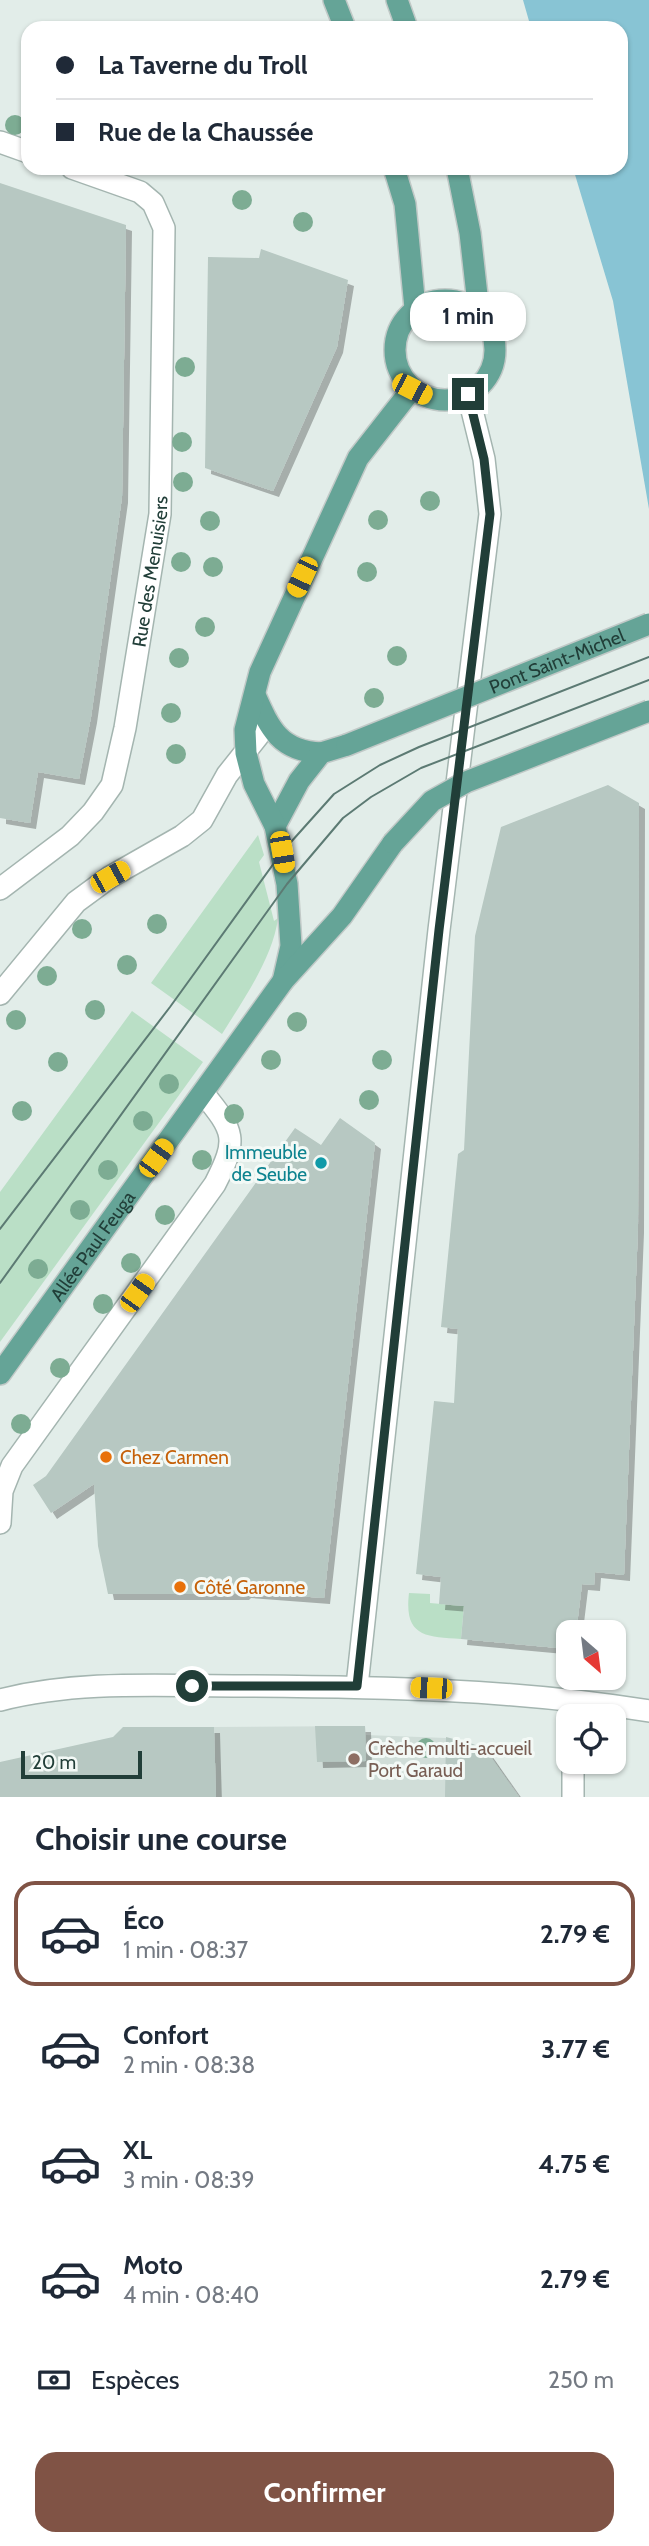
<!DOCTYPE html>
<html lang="fr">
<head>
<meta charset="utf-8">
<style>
	body { margin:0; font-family:Cabin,sans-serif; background:#f6f6f7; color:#1f2937; height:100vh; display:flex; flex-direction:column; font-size:26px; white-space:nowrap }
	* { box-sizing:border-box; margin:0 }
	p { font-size:23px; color:#747a83 }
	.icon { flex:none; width:38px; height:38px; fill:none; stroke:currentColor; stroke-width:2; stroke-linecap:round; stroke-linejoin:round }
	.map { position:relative; height:1797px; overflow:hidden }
	.sheet { display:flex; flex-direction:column; background:#fff; flex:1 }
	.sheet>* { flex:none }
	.hud { position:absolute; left:21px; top:21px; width:607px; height:154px; border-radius:21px; box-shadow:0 2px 5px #0004; display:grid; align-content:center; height:154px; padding:0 35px; background:#fff }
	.needle { width:46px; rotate:152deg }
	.fabs { position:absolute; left:556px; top:1620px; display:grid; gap:14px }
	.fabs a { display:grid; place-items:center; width:70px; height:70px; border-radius:14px; background:#fff; box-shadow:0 2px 5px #0004; font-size:35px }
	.scale { position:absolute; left:21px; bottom:18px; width:121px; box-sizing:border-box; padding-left:7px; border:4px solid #213e38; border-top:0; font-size:19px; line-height:24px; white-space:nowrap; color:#213e38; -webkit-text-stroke:5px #f3f9f6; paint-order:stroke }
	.end { position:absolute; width:32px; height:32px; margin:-16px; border:9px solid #213e38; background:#fff; box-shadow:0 0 0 4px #fff }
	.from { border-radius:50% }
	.bubble { position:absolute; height:49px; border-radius:21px; background:#fff; box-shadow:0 2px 5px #0004; font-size:23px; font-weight:700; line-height:49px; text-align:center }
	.car { position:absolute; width:21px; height:42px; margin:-21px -10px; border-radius:9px; box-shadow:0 0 5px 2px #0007; background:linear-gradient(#f5c518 24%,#345 0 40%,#f5c518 0 76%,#345 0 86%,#f5c518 0) }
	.hud b { display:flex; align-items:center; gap:24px; height:66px; font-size:26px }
	.hud b+b { border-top:2px solid #e0e1e3 }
	.hud i { width:18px; height:18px; background:#1f2937 }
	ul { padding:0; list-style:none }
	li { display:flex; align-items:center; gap:21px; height:105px; margin:0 14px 10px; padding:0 21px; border:4px solid transparent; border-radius:21px }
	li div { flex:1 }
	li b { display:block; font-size:26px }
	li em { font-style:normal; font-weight:700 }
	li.current { border-color:#805345 }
	li>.icon { width:63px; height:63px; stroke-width:1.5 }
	h2 { padding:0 35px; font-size:32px; line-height:84px }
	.pay { display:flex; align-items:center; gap:18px; height:77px; padding:0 35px; font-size:26px }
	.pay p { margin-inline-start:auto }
	.button { display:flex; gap:14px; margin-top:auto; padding:14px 35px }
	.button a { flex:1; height:80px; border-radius:21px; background:#805345; color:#fff; font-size:28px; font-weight:700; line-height:80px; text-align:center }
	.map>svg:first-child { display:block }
</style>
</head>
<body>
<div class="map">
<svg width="649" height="1797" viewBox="0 0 649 1797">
	<defs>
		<filter id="shadow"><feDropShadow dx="6" dy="6" stdDeviation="0" flood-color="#0004"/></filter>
	</defs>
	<rect width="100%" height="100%" fill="#e2ede9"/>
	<path fill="#d0ddd8" d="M365 1726 366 1735 446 1738 479 1746 496 1762 519 1797H216L214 1727Z"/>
	<path fill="#badfc6" d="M258 835 264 855 259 862 274 921 278 918C273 958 243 1000 222 1034L151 983Z
		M132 1011 203 1062 0 1342V1192Z
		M409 1593 430 1594V1603L464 1606 461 1639C424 1637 404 1636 409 1593Z"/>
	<path fill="#88c4d4" d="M523 0H649V509L613 301 573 168H621V28H531Z"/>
	<path fill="#b7c8c2" filter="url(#shadow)" d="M0 183 126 225 122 497 91 717 79 779 38 772 30 823 0 818Z
		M261 249 348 280 337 347 273 491 205 468 208 257 259 258Z
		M608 785 639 803 638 1227 624 1575 595 1572 594 1585 582 1584 576 1633H569V1649L461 1639 464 1606 439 1604 441 1577 416 1574 434 1401 454 1403 458 1329 441 1327 458 1154 464 1150 475 936 501 827Z
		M340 1118 375 1143 324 1598 245 1592 243 1594H108L98 1546 94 1484 51 1513 33 1485 46 1476 295 1128 321 1145Z
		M315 1726H365L366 1761 317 1762Z
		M123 1727H214L216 1797H0V1762L113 1737Z
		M446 1737 473 1744 486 1750 519 1797H445Z"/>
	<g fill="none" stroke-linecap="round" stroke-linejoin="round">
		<g stroke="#a4b5b0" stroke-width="24">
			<g id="minor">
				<path d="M0 142 28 152"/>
				<path id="s1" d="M0 889 70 836 93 812 112 785 125 728 160 514 164 228 153 203 140 192 72 168"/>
				<path d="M0 994 76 902 110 877 182 836 202 820 227 775 258 736 266 719"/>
				<path d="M0 1523 2 1491 12 1466 215 1184C238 1139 235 1132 203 1093"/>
				<path d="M357 1686 439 930 490 514 484 459 468 394"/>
				<path d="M0 1700C79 1680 161 1686 242 1686 379 1687 514 1689 649 1711"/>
				<path d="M573 1762V1797"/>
			</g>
		</g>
		<g stroke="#c1c9c7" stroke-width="24">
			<g id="major">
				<path d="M334 0 345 28"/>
				<path d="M397 0 407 28"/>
				<path d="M394 168 405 204 415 308"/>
				<path d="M457 168 470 233 479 313"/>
				<circle cx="445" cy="350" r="50"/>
				<path d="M255 695C270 729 280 751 321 753"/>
				<path d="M275 826 299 781 321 753 347 745"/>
				<path d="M283 981 291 946 287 884 275 826 254 784 246 753 245 730 260 672 358 458 412 389"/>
				<path id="s2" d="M0 1374 283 981 342 916 393 843"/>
			</g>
		</g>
		<use href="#minor" stroke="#fff" stroke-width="21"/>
		<use href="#major" stroke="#65a497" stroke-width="21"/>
		<path stroke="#5c7a73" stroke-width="2" d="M0 1229 170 1007 282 852 334 794 380 765 419 747 649 657
			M0 1283 287 884 343 818 371 797 421 768 649 680"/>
		<g stroke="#c1c9c7" stroke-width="24" stroke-linecap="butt">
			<g id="major-bridge">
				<path id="s3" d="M347 745 649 624"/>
				<path d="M393 843 432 801 466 782 649 711"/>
			</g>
		</g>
		<use href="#major-bridge" stroke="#65a497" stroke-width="21"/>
	</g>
	<g fill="#7dac93">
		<circle cx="15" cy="125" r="10"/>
		<circle cx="242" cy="200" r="10"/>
		<circle cx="303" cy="222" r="10"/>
		<circle cx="185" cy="367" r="10"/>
		<circle cx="182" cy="442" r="10"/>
		<circle cx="183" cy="482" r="10"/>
		<circle cx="430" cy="501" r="10"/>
		<circle cx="378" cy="520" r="10"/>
		<circle cx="210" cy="521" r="10"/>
		<circle cx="181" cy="562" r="10"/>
		<circle cx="213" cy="567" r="10"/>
		<circle cx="367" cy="572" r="10"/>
		<circle cx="205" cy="627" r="10"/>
		<circle cx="397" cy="656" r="10"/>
		<circle cx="179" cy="658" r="10"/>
		<circle cx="374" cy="698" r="10"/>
		<circle cx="171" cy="713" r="10"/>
		<circle cx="176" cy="754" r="10"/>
		<circle cx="157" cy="924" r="10"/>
		<circle cx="82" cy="929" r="10"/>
		<circle cx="127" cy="965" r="10"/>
		<circle cx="47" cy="976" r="10"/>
		<circle cx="95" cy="1010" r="10"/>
		<circle cx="16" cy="1020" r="10"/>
		<circle cx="297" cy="1022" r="10"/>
		<circle cx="271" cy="1060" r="10"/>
		<circle cx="382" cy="1060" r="10"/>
		<circle cx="58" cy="1062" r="10"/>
		<circle cx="169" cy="1084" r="10"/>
		<circle cx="369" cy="1100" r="10"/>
		<circle cx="22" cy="1111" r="10"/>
		<circle cx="234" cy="1114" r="10"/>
		<circle cx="143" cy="1121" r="10"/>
		<circle cx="202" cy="1160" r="10"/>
		<circle cx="108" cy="1170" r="10"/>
		<circle cx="80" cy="1210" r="10"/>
		<circle cx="165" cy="1215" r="10"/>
		<circle cx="131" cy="1263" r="10"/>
		<circle cx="38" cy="1269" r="10"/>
		<circle cx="103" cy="1304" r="10"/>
		<circle cx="60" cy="1368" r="10"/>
		<circle cx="21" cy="1424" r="10"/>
		<circle cx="426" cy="1748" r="10"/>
	</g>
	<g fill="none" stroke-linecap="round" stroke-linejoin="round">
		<path stroke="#213e38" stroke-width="9" d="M192 1686H357L439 930 490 514 484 459 468 394"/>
	</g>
	<circle fill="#0f9aa8" stroke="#f3f9f6" stroke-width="2.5" cx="321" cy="1163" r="7"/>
	<g fill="#e8710a" stroke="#f3f9f6" stroke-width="2.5">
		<circle cx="106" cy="1457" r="7"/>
		<circle cx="180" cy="1587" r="7"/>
	</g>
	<circle fill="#8d6e63" stroke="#f3f9f6" stroke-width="2.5" cx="354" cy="1759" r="7"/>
	<g text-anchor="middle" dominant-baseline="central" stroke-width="6" stroke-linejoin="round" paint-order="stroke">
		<g font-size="19" fill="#213e38" stroke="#f3f9f6">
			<text stroke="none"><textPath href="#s1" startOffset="371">Rue des Menuisiers</textPath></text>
			<text stroke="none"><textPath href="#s3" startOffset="226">Pont Saint-Michel</textPath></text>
			<text stroke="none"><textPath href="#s2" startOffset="158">Allée Paul Feuga</textPath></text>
		</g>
		<g font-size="19" fill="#0d838f" stroke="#f3f9f6" text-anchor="end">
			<text x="307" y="1152">Immeuble<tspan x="307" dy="22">de Seube</tspan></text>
		</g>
		<g font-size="19" fill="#c56008" stroke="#f3f9f6" text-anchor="start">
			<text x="120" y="1457">Chez Carmen</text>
			<text x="194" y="1587">Côté Garonne</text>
		</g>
		<g font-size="19" fill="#785e54" stroke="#f3f9f6" text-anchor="start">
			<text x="368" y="1748">Crèche multi-accueil<tspan x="368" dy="22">Port Garaud</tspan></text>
		</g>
	</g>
</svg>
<div class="fabs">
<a><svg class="needle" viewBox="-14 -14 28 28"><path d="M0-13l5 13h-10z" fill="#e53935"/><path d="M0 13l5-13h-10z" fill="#747a83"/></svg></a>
<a><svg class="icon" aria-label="locate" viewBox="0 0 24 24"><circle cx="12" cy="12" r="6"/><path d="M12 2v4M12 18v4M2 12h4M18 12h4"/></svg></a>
</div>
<div class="scale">20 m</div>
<i class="end from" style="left:192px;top:1686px"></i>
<i class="end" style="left:468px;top:394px"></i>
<div class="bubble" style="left:410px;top:292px;width:116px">1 min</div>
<i class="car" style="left:412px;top:389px;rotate:117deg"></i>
<i class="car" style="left:302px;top:577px;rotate:205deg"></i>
<i class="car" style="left:282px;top:852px;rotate:170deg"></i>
<i class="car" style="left:110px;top:877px;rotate:61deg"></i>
<i class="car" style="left:156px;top:1158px;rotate:36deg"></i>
<i class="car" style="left:137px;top:1293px;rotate:36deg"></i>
<i class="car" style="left:431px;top:1688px;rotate:272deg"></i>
<div class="hud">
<b><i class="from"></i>La Taverne du Troll</b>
<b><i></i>Rue de la Chaussée</b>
</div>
</div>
<section class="sheet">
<h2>Choisir une course</h2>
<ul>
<li class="current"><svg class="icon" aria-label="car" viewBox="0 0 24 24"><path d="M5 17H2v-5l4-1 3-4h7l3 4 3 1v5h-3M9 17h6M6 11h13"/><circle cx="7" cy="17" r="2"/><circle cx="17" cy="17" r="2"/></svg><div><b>Éco</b><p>1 min · 08:37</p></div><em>2.79 €</em></li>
<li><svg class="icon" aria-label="car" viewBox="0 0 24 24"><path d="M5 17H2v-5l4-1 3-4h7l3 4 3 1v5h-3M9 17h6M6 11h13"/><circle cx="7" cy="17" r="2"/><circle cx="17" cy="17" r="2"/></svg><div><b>Confort</b><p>2 min · 08:38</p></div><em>3.77 €</em></li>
<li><svg class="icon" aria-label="car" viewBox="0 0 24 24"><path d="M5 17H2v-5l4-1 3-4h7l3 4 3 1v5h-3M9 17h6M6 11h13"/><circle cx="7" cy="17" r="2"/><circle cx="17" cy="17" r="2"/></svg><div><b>XL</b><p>3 min · 08:39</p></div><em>4.75 €</em></li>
<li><svg class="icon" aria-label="car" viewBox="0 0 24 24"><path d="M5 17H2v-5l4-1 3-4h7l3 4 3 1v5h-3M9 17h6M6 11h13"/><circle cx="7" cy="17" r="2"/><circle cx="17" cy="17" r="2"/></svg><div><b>Moto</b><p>4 min · 08:40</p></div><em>2.79 €</em></li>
</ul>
<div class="pay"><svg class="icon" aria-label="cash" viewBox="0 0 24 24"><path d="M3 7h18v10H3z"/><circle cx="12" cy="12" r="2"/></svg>Espèces<p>250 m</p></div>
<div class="button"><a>Confirmer</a></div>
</section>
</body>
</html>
